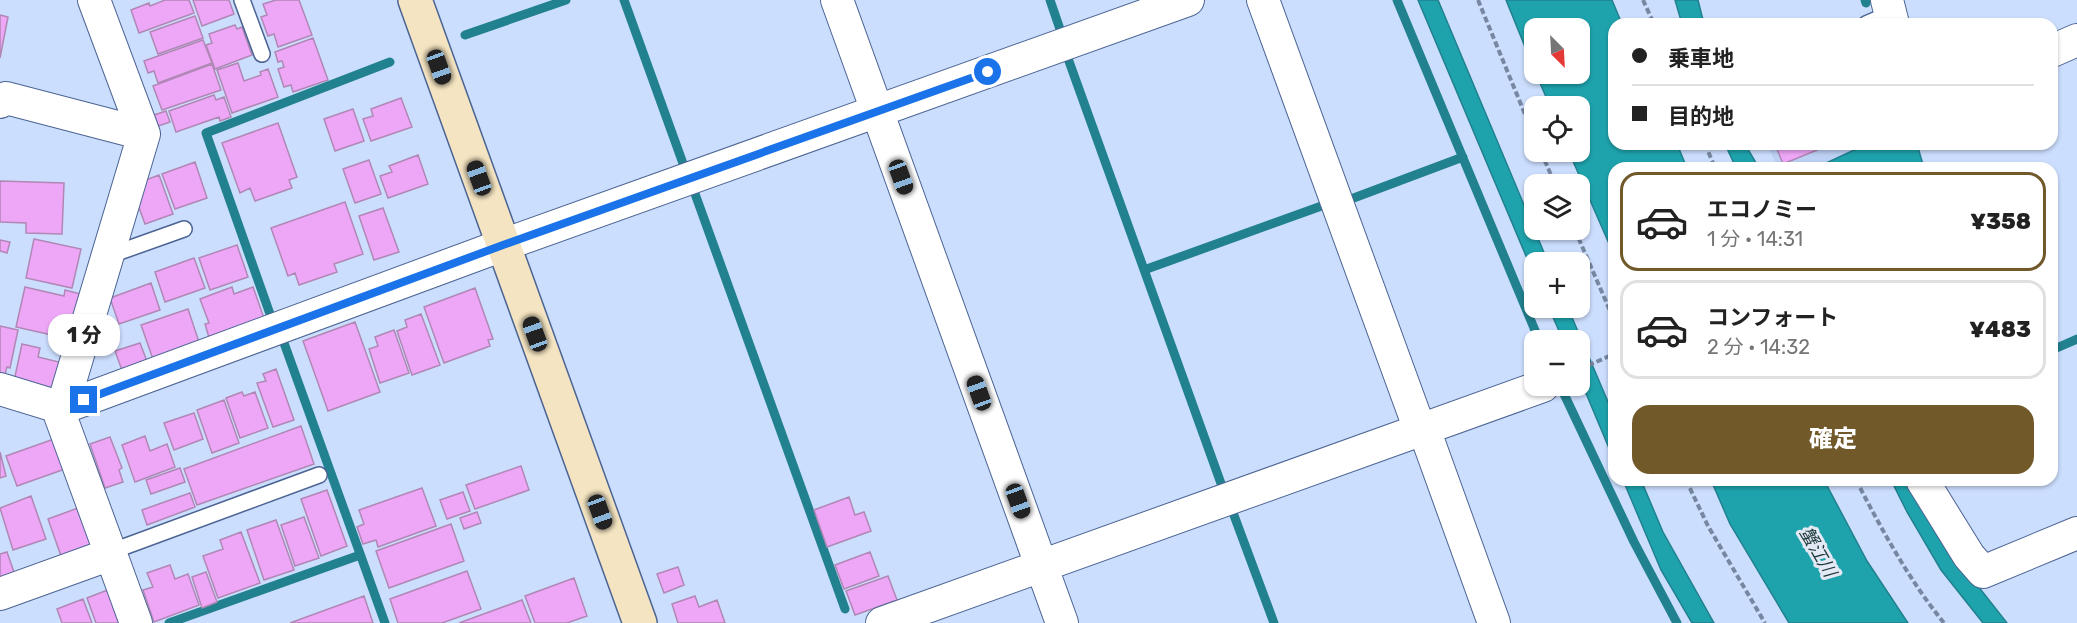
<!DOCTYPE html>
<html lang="ja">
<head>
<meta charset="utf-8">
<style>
	body { margin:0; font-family:Rubik,"Noto Sans JP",sans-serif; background:#f2f2f2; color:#222; height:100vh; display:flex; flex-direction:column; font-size:22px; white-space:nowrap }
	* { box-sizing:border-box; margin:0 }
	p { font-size:20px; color:#767676 }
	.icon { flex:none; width:33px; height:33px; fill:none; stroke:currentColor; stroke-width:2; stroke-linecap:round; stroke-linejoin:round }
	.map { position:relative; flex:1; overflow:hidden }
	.panel { position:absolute; left:1608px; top:162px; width:450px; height:324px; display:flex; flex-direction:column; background:#fff; border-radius:18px; box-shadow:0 2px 4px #0004 }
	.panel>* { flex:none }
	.hud { position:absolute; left:1608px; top:18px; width:450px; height:132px; border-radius:18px; box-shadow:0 2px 4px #0004; display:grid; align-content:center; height:132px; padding:0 24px; background:#fff }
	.needle { width:39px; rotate:156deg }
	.fabs { position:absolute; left:1524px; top:18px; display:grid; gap:12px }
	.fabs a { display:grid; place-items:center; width:66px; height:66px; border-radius:12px; background:#fff; box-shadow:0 2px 4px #0004; font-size:30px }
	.end { position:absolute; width:27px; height:27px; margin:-14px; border:8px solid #1a73e8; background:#fff; box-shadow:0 0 0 3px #fff }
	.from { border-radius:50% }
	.bubble { position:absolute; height:42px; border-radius:18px; background:#fff; box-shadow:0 2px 4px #0004; font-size:20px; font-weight:800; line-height:42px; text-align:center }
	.car { position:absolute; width:18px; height:36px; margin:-18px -9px; border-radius:8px; box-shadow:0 0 4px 2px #0007; background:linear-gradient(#222 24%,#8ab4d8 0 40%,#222 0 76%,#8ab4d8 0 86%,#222 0) }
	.hud b { display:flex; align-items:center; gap:21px; height:57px; font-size:22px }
	.hud b+b { border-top:2px solid #e0e0e0 }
	.hud i { width:15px; height:15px; background:#222 }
	ul { padding:10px 0 0; list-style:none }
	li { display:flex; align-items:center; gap:18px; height:99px; margin:0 12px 9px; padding:0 12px; border:3px solid #e0e0e0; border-radius:18px }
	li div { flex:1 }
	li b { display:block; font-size:22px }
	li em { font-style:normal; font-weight:800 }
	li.on { border-color:#71592a }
	li>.icon { width:54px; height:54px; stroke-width:1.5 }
	.action { display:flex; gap:12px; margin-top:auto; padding:12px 24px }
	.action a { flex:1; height:69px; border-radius:18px; background:#71592a; color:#fff; font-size:24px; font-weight:800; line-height:69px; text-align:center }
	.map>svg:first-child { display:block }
</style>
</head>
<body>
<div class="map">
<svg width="2077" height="623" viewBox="0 0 2077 623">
	<rect width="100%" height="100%" fill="#ccdefe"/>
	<path fill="#bdd1f4" d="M1767 144H1867L1822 165 1823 168H1778Z"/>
	<path fill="#1ea3ad" stroke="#21818f" stroke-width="1.5" d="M1418 0H1438L1548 262H1534V275Z
		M1506 0H1612L1622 24H1614V144H1677L1687 168H1614V255L1569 152H1580V106H1550L1536 74H1580V28H1534V69Z
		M1675 0H1698L1704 24H1682Z
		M1725 144H1745L1759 168H1736Z
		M1867 144H1917L1924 168H1823L1822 165Z
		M1549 308H1568L1614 416V460L1580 379V340H1563Z
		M1623 480H1641L1663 532 1714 623H1692L1661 570Z
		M1711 480H1824L1867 561 1908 623H1789L1730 524Z
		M1891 480H1912L1974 581 2007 623H1983L1941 570 1907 512Z"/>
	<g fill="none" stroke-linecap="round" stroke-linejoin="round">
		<path stroke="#21818f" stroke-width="9" d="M624 0 685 169
			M1050 0 1062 35
			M1397 0 1539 340
			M1865 0 1866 3
			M465 35 566 0
			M1066 53 1223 489
			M694 191 845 609
			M1343 202 1463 157
			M1144 270 1327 204
			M270 314 206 133 390 62
			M284 343 385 623
			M2052 350 2077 339
			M1564 394 1634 542 1677 623
			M1232 510 1274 623
			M169 623 360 555"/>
	</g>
	<path fill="#eea7f7" stroke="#b087b5" stroke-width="1.5" d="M165 0H189L194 13 139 33 131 10 149 3 150 6Z
		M193 0H229L234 14 202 26Z
		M276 0H299L312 35 278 47 274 34 268 36 261 17 267 15 263 4Z
		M0 15 8 17 0 58Z
		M195 16 203 38 158 54 150 32Z
		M235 25 237 29 242 27 252 55 215 69 206 45 212 43 209 34Z
		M313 38 328 80 293 92 291 85 284 87 278 69 284 67 282 61 278 62 275 52Z
		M203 40 212 63 158 83 154 71 148 73 144 61Z
		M238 63 244 81 261 75 260 72 268 69 278 97 232 113 217 70Z
		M212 64 221 90 162 110 153 86Z
		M214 95 216 100 224 97 231 117 220 121 219 117 176 132 169 111Z
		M401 98 412 127 371 141 363 119 373 116 371 109Z
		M353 109 364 141 335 151 324 119Z
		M166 111 170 122 152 128 148 117Z
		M278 123 297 177 289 180 292 188 255 201 250 188 240 193 222 143Z
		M1775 144H1814L1817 150 1783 164Z
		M418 155 428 184 388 198 380 176 392 172 389 166Z
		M369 160 381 194 355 203 343 169Z
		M195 162 207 198 175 209 162 174Z
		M159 175 173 214 145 224 134 194 135 184Z
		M0 181 64 183 62 234 26 233V223L0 222Z
		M345 202 363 254 334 264 337 272 299 285 295 273 288 276 271 228Z
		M383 208 399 252 374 260 359 216Z
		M34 239 81 249 72 288 26 278Z
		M0 240 10 242 7 253 0 251Z
		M237 245 248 277 210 290 199 258Z
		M194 258 205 288 165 302 155 272Z
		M151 283 160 310 119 324 110 298Z
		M25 287 64 296 65 290 84 295 74 340 16 327Z
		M232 287 234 294 253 287 265 321 210 341 205 324 209 323 200 299Z
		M475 288 493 339 488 340 490 346 444 363 424 307Z
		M188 309 200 345 154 362 141 325Z
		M421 314 440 365 412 375 397 331 407 327 405 320Z
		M355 322 380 392 328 411 303 341Z
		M0 326 18 330 10 368 7 367 5 374 0 373Z
		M394 330 409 373 380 383 369 349 378 346 375 337Z
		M140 343 148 364 123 373 115 351Z
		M22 344 40 348 38 357 63 363 57 391 14 381Z
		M276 369 294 420 273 427 257 383 266 381 263 374Z
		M242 392 244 396 255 392 268 428 240 438 226 398Z
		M224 400 239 443 212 453 197 410Z
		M194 413 203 439 174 450 164 423Z
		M301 426 314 464 197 505 184 469Z
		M145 436 150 451 167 444 175 467 135 482 122 445Z
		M110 437 122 468 119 470 123 482 105 488 90 444Z
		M54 439 65 469 17 486 6 456Z
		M0 452 6 476 0 478Z
		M521 466 529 490 475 509 466 485Z
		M180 468 185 482 151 494 146 480Z
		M422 488 436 526 378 547 376 540 363 544 357 527 364 524 359 510Z
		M327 490 347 546 321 556 301 499Z
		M463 492 470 511 447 519 440 500Z
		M190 493 195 507 147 525 142 510Z
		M31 496 46 539 13 550 0 508Z
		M849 497 855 515 864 512 871 531 827 547 814 510Z
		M78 508 92 545 61 556 48 519Z
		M477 512 481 523 464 529 460 518Z
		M304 517 319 558 295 566 281 525Z
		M276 520 294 570 264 580 247 530Z
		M451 524 464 561 389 588 376 551Z
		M241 532 260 583 218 598 203 556 223 549 220 540Z
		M7 552 15 575 0 580V554Z
		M870 552 879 576 844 589 835 565Z
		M170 565 175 579 188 574 199 605 154 622 143 590 153 587 147 573Z
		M678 567 684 585 664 593 657 574Z
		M467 571 481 609 442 623H398L390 599Z
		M206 572 217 602 202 608 192 577Z
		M888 576 897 600 855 615 846 591Z
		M574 578 587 616 567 623H535L525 596Z
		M110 589 122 623H96L87 598Z
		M364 596 373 623H290Z
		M695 596 699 607 717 600 725 623H678L672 604Z
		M83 599 92 623H62L57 609Z
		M522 600 531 623H459Z"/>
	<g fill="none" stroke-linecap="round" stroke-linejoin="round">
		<g stroke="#4b6493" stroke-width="18">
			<path id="lane" d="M242 0 262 54
				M1866 24 1889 14
				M108 256 184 229
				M110 552 319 475"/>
		</g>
		<g stroke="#4b6493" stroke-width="34">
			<path id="street" d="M94 0 144 134 60 415 136 623
				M837 0 1062 623
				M1263 0 1420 430
				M1887 0 1893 24
				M2052 51 2077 40
				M0 102 6 98 144 134
				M0 389 62 408 503 245 1188 0
				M1424 429 1494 623
				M1922 480 1969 556 1983 572 2077 533
				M0 594 111 554
				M882 623 1543 386"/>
		</g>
		<g stroke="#4b6493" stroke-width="36">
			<path id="secondary" d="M415 0 640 623"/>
		</g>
		<path stroke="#7887a1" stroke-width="4" stroke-dasharray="6 3" stroke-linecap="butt" d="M1478 0 1534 136
			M1643 0 1654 24
			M1705 144 1715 168
			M1541 152 1555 184
			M1575 230 1614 320
			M1580 369 1614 354
			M1686 480 1708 526 1765 623
			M1856 480C1882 530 1909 580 1944 623"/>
		<use href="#lane" stroke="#fff" stroke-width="15"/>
		<use href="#street" stroke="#fff" stroke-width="32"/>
		<use href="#secondary" stroke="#f4e4c1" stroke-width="33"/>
	</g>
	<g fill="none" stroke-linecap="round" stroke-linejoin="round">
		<path stroke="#1a73e8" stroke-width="8" d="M84 400 503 245 988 72"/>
	</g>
	<g text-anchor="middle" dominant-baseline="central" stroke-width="6" stroke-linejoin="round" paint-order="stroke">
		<g font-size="18" font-style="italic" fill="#213b3d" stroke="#e4eaf5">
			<text transform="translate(1818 552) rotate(60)">蟹江川</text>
		</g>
	</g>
</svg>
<div class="fabs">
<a><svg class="needle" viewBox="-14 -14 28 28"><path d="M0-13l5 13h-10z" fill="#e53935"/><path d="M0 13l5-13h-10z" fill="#767676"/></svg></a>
<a><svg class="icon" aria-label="locate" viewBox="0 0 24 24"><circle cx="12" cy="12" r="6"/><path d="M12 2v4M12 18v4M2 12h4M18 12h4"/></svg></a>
<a><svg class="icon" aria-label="layers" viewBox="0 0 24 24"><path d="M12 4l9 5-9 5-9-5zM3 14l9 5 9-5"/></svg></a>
<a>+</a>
<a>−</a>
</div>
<i class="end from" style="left:988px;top:72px"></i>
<i class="end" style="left:84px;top:400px"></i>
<div class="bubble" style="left:48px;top:314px;width:72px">1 分</div>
<i class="car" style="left:439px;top:67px;rotate:160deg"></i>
<i class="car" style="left:901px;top:177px;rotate:160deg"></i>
<i class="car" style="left:479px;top:178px;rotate:340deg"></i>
<i class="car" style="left:535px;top:334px;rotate:340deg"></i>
<i class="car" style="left:979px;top:393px;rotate:340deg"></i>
<i class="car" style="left:1018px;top:501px;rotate:160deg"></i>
<i class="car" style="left:600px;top:512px;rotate:160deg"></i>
<div class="hud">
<b><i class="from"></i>乗車地</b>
<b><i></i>目的地</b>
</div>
<section class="panel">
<ul>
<li class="on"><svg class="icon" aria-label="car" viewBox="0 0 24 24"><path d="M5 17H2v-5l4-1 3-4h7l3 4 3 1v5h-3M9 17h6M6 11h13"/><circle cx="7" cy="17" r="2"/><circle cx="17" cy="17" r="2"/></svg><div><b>エコノミー</b><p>1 分 · 14:31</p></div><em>¥358</em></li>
<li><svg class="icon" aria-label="car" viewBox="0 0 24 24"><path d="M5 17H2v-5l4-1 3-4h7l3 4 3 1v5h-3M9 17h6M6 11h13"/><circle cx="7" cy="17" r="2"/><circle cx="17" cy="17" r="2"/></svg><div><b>コンフォート</b><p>2 分 · 14:32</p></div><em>¥483</em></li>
</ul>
<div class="action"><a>確定</a></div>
</section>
</div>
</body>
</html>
